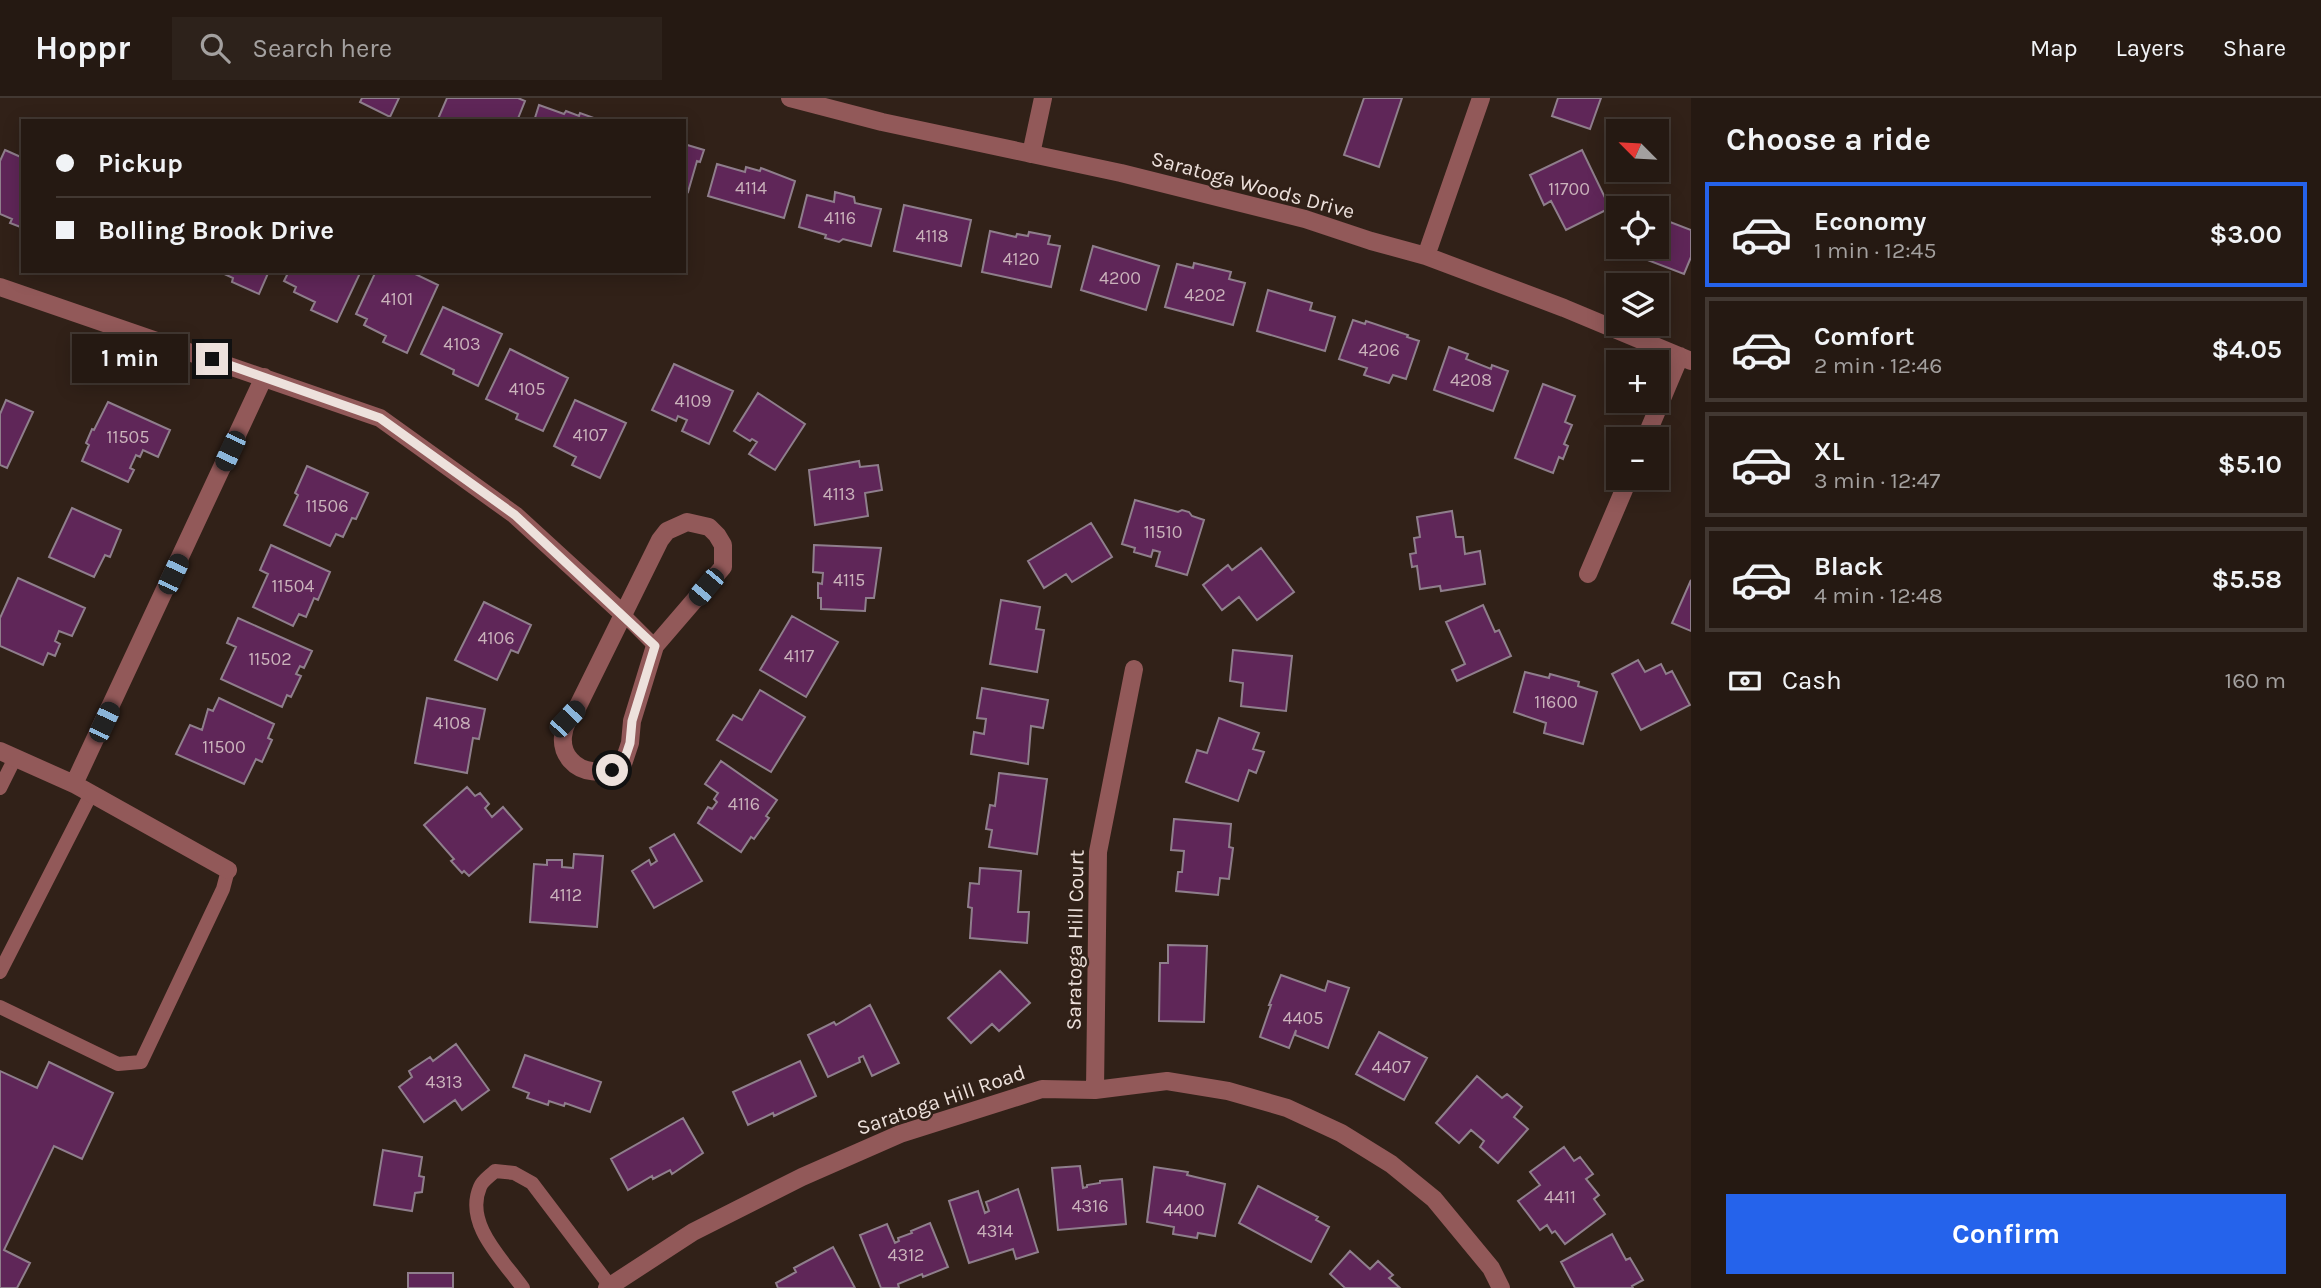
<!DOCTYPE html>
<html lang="en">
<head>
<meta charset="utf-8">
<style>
	body { margin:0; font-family:Karla,sans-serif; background:#2d221b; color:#f1f3f6; height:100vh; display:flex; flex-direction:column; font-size:26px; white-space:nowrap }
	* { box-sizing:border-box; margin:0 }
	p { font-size:23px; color:#a3a09f }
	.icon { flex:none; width:38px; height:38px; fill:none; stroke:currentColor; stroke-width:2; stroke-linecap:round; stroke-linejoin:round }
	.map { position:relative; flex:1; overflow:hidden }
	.drawer { display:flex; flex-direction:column; background:#251912; width:630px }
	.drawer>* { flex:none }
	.hud { position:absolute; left:21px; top:21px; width:665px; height:154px; border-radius:0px; box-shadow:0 4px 18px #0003,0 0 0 2px #423832; display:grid; align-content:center; height:154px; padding:0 35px; background:#251912 }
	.needle { width:46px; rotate:294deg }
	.buttons { position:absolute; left:1606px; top:21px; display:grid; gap:14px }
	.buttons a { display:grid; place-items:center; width:63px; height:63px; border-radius:0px; background:#251912; box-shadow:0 4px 18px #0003,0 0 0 2px #423832; font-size:35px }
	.end { position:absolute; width:32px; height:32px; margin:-16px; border:9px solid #ede1dc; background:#111; box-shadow:0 0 0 4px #111 }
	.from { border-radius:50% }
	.bubble { position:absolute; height:49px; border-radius:0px; background:#251912; box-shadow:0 4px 18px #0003,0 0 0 2px #423832; font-size:23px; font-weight:700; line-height:49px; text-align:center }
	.car { position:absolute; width:21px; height:42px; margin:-21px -10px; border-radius:9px; box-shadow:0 0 5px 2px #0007; background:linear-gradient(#222 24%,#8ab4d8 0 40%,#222 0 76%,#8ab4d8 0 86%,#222 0) }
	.hud b { display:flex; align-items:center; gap:24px; height:66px; font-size:26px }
	.hud b+b { border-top:2px solid #423832 }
	.hud i { width:18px; height:18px; background:#f1f3f6 }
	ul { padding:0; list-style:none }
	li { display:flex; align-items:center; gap:21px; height:105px; margin:0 14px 10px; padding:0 21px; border:4px solid #423832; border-radius:0px }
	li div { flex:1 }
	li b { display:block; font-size:26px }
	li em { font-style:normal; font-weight:700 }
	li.selected { border-color:#2563eb }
	li>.icon { width:63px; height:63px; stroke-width:1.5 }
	h2 { padding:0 35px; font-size:32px; line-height:84px }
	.pay { display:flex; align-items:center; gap:18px; height:77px; padding:0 35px; font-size:26px }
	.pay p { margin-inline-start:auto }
	.primary-button { display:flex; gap:14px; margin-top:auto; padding:14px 35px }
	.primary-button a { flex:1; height:80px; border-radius:0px; background:#2563eb; color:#fff; font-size:28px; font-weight:700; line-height:80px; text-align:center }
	header { display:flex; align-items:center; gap:42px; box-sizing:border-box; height:98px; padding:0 35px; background:#251912; border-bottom:2px solid #423832 }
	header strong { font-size:33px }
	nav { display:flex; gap:38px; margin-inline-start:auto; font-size:24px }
	.search { width:490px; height:63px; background:#2d221b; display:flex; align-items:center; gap:18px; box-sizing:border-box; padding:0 24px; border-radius:0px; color:#a3a09f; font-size:26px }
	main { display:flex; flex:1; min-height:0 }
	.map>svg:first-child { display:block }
</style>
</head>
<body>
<header>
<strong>Hoppr</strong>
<div class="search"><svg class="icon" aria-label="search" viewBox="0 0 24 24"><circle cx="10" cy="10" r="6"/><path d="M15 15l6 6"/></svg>Search here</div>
<nav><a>Map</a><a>Layers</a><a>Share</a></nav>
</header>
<main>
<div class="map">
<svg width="1691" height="1190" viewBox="0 0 1691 1190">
	<rect width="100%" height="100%" fill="#312118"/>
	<path fill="#5f2658" stroke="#8f7e8c" stroke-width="2" d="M362 0H399L390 19 360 4Z
		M447 0H518L525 3 517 23H444L438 21Z
		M1364 0H1402L1379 69 1344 57Z
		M1558 0H1601L1590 31 1552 18Z
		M539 7 564 16 566 13 579 18 580 15 602 23H534Z
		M684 46 704 52 700 64 697 63 688 94 684 92Z
		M5 52 23 60V130L10 125 12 121 0 116V63Z
		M1582 52 1610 110 1566 132 1551 103 1544 107 1530 77Z
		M717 66 745 74 746 69 760 73 761 70 795 83 784 120 708 98Z
		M835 94 854 99 855 105 881 111 871 148 843 141 839 144 825 140 826 137 799 129 807 97 834 104Z
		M904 107 971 122 961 168 894 153Z
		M1657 119 1691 132V159L1684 176 1624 153 1626 149H1657Z
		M990 133 1016 139 1017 136 1028 138 1029 134 1050 138 1048 146 1060 148 1051 189 982 174Z
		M1093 148 1159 168 1146 212 1081 192Z
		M1194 165 1231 174 1229 181 1245 185 1233 227 1165 209 1177 166 1193 170Z
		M218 173H269L259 196 232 184 233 180Z
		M289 173H361L337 224 311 212 315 204 294 194 296 189 284 183Z
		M376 173H416L415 176 438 187 407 255 383 244 386 238 364 227 367 221 356 216Z
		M1268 192 1312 205 1310 212 1335 219 1325 253 1257 233Z
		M443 209 502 236 478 288 453 276 454 272 421 256Z
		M1353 222 1365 226 1366 223 1408 237 1407 239 1419 243 1406 281 1393 277 1389 285 1364 277 1367 270 1339 261Z
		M1449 249 1468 256 1466 261 1491 271 1492 267 1508 273 1493 313 1434 292Z
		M510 251 568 280 543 333 516 321 518 316 486 301Z
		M674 266 733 293 709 346 682 333 687 322 678 318 676 323 652 312Z
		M1543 286 1575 298 1565 324 1572 327 1564 346 1568 348 1563 361 1559 359 1553 375 1515 360Z
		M758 295 805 326 775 372 749 356 757 344 752 341 750 343 734 333Z
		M6 302 33 314 7 370 0 367V316Z
		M575 302 626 325 600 380 572 367 576 359 554 348Z
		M108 304 170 332 158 359 143 352 140 359 136 357 130 370 134 372 128 384 82 363 89 347 86 345 92 331 94 332Z
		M859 363 860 369 878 367 882 392 865 395 868 418 815 427 809 372Z
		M307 368 368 395 356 421 352 420 343 439 336 436 330 448 284 427 298 397 295 395Z
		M1135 402 1178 414 1182 412 1189 414 1192 418 1204 422 1187 477 1156 468 1160 454 1153 452 1151 459 1134 454 1135 450 1122 446Z
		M72 410 121 432 110 459 105 457 94 479 49 459Z
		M1452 413 1456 439H1463L1465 456 1480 453 1485 486 1441 493 1440 488 1420 491 1417 468 1412 469 1410 456 1416 455 1414 440 1420 439 1417 419Z
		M1091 425 1112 459 1072 484 1066 476 1044 490 1028 463Z
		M271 447 330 474 318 502 314 500 306 519 299 516 293 528 253 509 268 476 260 472Z
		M814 447 881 450 874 500H866L865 513 821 511V500H818V485L822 486 823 475 813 474Z
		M1261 450 1294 494 1257 522 1239 499 1222 512 1203 487 1228 467 1232 472Z
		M18 480 85 510 72 538 59 533 55 543 60 546 55 558 48 555 43 567 0 548V520Z
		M1691 482V533L1672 525Z
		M1001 502 1040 509 1036 531 1044 532 1037 574 990 566Z
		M484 504 531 527 518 555 511 552 497 582 455 562Z
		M1483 507 1495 534 1499 532 1511 558 1457 583 1452 572 1465 566 1446 524Z
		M792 518 838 544 806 599 760 572Z
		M238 520 312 553 304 570 300 568 296 576 301 578 291 599 287 597 282 609 221 581 236 549 227 545Z
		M1233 552 1292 558 1286 613 1241 608 1243 585 1230 583Z
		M1638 562 1645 574 1661 566 1666 576 1672 573 1690 607 1641 632 1612 576Z
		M1525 574 1549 580 1550 576 1579 584 1578 588 1597 594 1583 646 1544 635 1546 625 1514 614Z
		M982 590 1048 602 1043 630 1031 628 1028 666 971 656 974 634 984 636 986 621 977 620Z
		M760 592 805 619 771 674 717 642 733 617 742 622Z
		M219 600 274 626 268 640 272 642 262 664 256 661 244 686 176 656 190 627 202 632 208 611 213 613Z
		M427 600 485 611 479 641 473 640 467 675 415 665Z
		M1219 620 1259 635 1253 651 1264 654 1256 675 1249 672 1238 703 1186 684 1197 652 1207 655Z
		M721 663 777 702 766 718 769 720 754 741 751 739 741 754 698 725 708 709 712 711 717 704 714 701 718 695 705 686Z
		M999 675 1047 681 1037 756 989 749 992 732 986 731 990 707 995 708Z
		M467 689 475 698 480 695 489 706 485 710 492 719 503 709 522 731 469 778 464 773 462 775 451 763 454 761 424 727Z
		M1174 721 1231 726 1229 749 1233 750 1229 781 1220 780 1218 797 1176 793 1178 774H1182L1184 753 1171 752Z
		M674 736 702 783 654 810 632 773 649 762 651 767 657 763 650 750Z
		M574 756 603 758 597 829 530 824 534 766 547 767V762H562V769L573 770Z
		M980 770 1021 773 1018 814H1029L1027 845 970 840 972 810 968 809 970 785 979 786Z
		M1168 847 1207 848 1204 924 1159 923 1160 865H1168Z
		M1000 873 1030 905 999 933 992 926 971 945 948 920Z
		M1281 877 1325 893 1328 883 1349 890 1328 950 1295 937 1296 932 1289 950 1260 939 1271 907H1269Z
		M870 907 899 965 872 978 863 958 859 960 860 964 828 979 808 937 834 924 836 927Z
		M1379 934 1427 960 1404 1002 1356 976Z
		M456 946 489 992 462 1012 455 1002 424 1024 399 989 412 979 409 973 430 959 433 963Z
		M525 957 601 984 590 1014 565 1005 564 1008 549 1003 548 1007 527 1000 529 995 513 989Z
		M800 963 816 998 774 1018 773 1015 748 1027 733 994Z
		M49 964 113 995 82 1061 54 1048 4 1152 30 1165 17 1190H0V973L37 990Z
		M1477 978 1502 1000 1507 996 1522 1009 1514 1019 1528 1031 1498 1065 1480 1049 1484 1043 1471 1032 1459 1045 1436 1025Z
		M683 1020 703 1055 672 1076 670 1072 653 1081 652 1078 628 1092 611 1061Z
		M1564 1049 1574 1063 1580 1059 1593 1076 1586 1081 1599 1097 1594 1101 1605 1116 1565 1146 1555 1133 1552 1135 1547 1127 1540 1132 1518 1103 1540 1087 1530 1074Z
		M383 1052 422 1059 419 1078 424 1079 422 1094 415 1095 412 1113 374 1107Z
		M1080 1068 1083 1090 1087 1089V1087L1100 1085V1083L1122 1081 1126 1126 1058 1132 1052 1070Z
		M1154 1069 1188 1074 1187 1077 1225 1086 1215 1138 1198 1135 1197 1140 1173 1136 1174 1129 1147 1124Z
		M1258 1088 1318 1119 1316 1122 1329 1129 1311 1164 1239 1125Z
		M1018 1091 1038 1154 1016 1161 1013 1151 969 1165 949 1103 978 1093 985 1115 989 1113 986 1104Z
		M930 1125 948 1169 923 1179 922 1176 898 1186 899 1190H881L860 1137 887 1126 895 1145 899 1143 898 1140 912 1135 911 1133Z
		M1612 1136 1626 1162 1630 1160 1643 1182 1632 1188 1633 1190H1575L1561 1164Z
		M833 1149 855 1190H778L776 1185 796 1174 794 1170Z
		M1350 1153 1370 1171 1378 1163 1393 1177 1389 1180 1400 1190H1345L1330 1176Z
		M408 1175H453V1190H408Z"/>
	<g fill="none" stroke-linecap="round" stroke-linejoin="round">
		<path stroke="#925959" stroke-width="14" d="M623 516 655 548
			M0 690 15 660
			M0 874 91 696
			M0 909 118 966 141 964 223 791 228 772
			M523 1190C503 1162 464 1126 480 1089 482 1083 490 1078 495 1073L514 1075 532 1085 610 1188"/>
		<path stroke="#925959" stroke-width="18" d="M790 0 882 24 1121 75 1305 121 1371 143 1426 158 1564 210 1691 263
			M1031 56 1043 0
			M1426 158 1481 0
			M0 189 380 320 515 417 623 516
			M1645 341 1680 258
			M687 424 709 429 717 437 723 447V469L655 548 632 623 630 645 623 666C580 691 541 649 577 610L660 442 667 433Z
			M1588 476 1629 380
			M0 653 74 686 228 772
			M74 686 264 279
			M1095 992 1098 754 1134 571
			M607 1190 693 1134 802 1079 900 1036 1042 991 1095 992 1167 983 1228 993 1287 1010 1341 1035 1391 1066 1434 1101 1491 1170 1501 1190"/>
	</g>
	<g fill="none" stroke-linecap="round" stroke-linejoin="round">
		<path stroke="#ede1dc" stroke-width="9" d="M212 261 380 320 515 417 655 548 632 623 630 645 623 666 612 672"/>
	</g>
	<g text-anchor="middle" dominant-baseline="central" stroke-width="5" stroke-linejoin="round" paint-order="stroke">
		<g font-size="18" fill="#cab2bb">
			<text x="751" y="90">4114</text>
			<text x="1569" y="91">11700</text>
			<text x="840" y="120">4116</text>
			<text x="932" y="138">4118</text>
			<text x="1021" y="161">4120</text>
			<text x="1120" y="180">4200</text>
			<text x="1205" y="197">4202</text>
			<text x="397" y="201">4101</text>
			<text x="462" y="246">4103</text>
			<text x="1379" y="252">4206</text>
			<text x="1471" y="282">4208</text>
			<text x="527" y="291">4105</text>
			<text x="693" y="303">4109</text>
			<text x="590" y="337">4107</text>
			<text x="128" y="339">11505</text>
			<text x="839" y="396">4113</text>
			<text x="327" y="408">11506</text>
			<text x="1163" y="434">11510</text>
			<text x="849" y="482">4115</text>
			<text x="293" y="488">11504</text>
			<text x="496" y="540">4106</text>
			<text x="799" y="558">4117</text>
			<text x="270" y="561">11502</text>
			<text x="1556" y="604">11600</text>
			<text x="452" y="625">4108</text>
			<text x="224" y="649">11500</text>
			<text x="744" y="706">4116</text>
			<text x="566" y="797">4112</text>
			<text x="1303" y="920">4405</text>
			<text x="1391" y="969">4407</text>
			<text x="444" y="984">4313</text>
			<text x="1560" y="1099">4411</text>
			<text x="1090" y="1108">4316</text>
			<text x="1184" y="1112">4400</text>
			<text x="995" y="1133">4314</text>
			<text x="906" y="1157">4312</text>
		</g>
		<g font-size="21" fill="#ede1dc" stroke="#312118">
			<text transform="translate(1253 87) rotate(15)">Saratoga Woods Drive</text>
			<text transform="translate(1075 842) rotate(-89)">Saratoga Hill Court</text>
			<text transform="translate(941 1002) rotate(-19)">Saratoga Hill Road</text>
		</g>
	</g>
</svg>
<div class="buttons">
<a><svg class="needle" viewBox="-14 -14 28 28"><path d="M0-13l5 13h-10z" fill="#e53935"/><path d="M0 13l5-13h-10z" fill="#a3a09f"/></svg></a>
<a><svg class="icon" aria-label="locate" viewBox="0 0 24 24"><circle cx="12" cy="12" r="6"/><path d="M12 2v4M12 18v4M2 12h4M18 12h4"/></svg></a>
<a><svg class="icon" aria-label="layers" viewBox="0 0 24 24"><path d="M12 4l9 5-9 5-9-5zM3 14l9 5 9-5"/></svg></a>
<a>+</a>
<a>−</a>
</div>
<i class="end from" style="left:612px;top:672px"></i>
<i class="end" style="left:212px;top:261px"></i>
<div class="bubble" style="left:72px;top:236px;width:116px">1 min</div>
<i class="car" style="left:230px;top:353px;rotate:205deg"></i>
<i class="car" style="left:173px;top:476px;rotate:25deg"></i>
<i class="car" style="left:706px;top:489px;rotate:220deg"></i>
<i class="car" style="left:567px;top:621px;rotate:43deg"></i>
<i class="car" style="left:104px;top:624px;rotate:25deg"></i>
<div class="hud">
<b><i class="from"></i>Pickup</b>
<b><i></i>Bolling Brook Drive</b>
</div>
</div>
<section class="drawer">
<h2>Choose a ride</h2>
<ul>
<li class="selected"><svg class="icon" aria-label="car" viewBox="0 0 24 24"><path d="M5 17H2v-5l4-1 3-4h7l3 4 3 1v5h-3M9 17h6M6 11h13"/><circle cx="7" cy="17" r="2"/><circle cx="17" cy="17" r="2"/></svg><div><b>Economy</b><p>1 min · 12:45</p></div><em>$3.00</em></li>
<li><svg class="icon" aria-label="car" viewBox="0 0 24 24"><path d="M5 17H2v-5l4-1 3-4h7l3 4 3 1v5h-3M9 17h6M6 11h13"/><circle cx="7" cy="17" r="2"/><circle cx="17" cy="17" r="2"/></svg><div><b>Comfort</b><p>2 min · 12:46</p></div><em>$4.05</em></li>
<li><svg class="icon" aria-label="car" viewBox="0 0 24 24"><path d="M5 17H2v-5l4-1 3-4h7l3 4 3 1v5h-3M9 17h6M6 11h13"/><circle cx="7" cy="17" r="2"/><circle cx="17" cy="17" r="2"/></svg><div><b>XL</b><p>3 min · 12:47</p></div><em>$5.10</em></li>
<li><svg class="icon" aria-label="car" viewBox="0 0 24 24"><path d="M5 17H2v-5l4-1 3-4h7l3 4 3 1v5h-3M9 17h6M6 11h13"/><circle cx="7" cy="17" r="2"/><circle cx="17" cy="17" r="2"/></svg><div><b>Black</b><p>4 min · 12:48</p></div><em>$5.58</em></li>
</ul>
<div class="pay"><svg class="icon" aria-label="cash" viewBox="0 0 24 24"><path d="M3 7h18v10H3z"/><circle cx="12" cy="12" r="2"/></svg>Cash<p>160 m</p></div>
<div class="primary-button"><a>Confirm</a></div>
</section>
</main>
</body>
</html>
